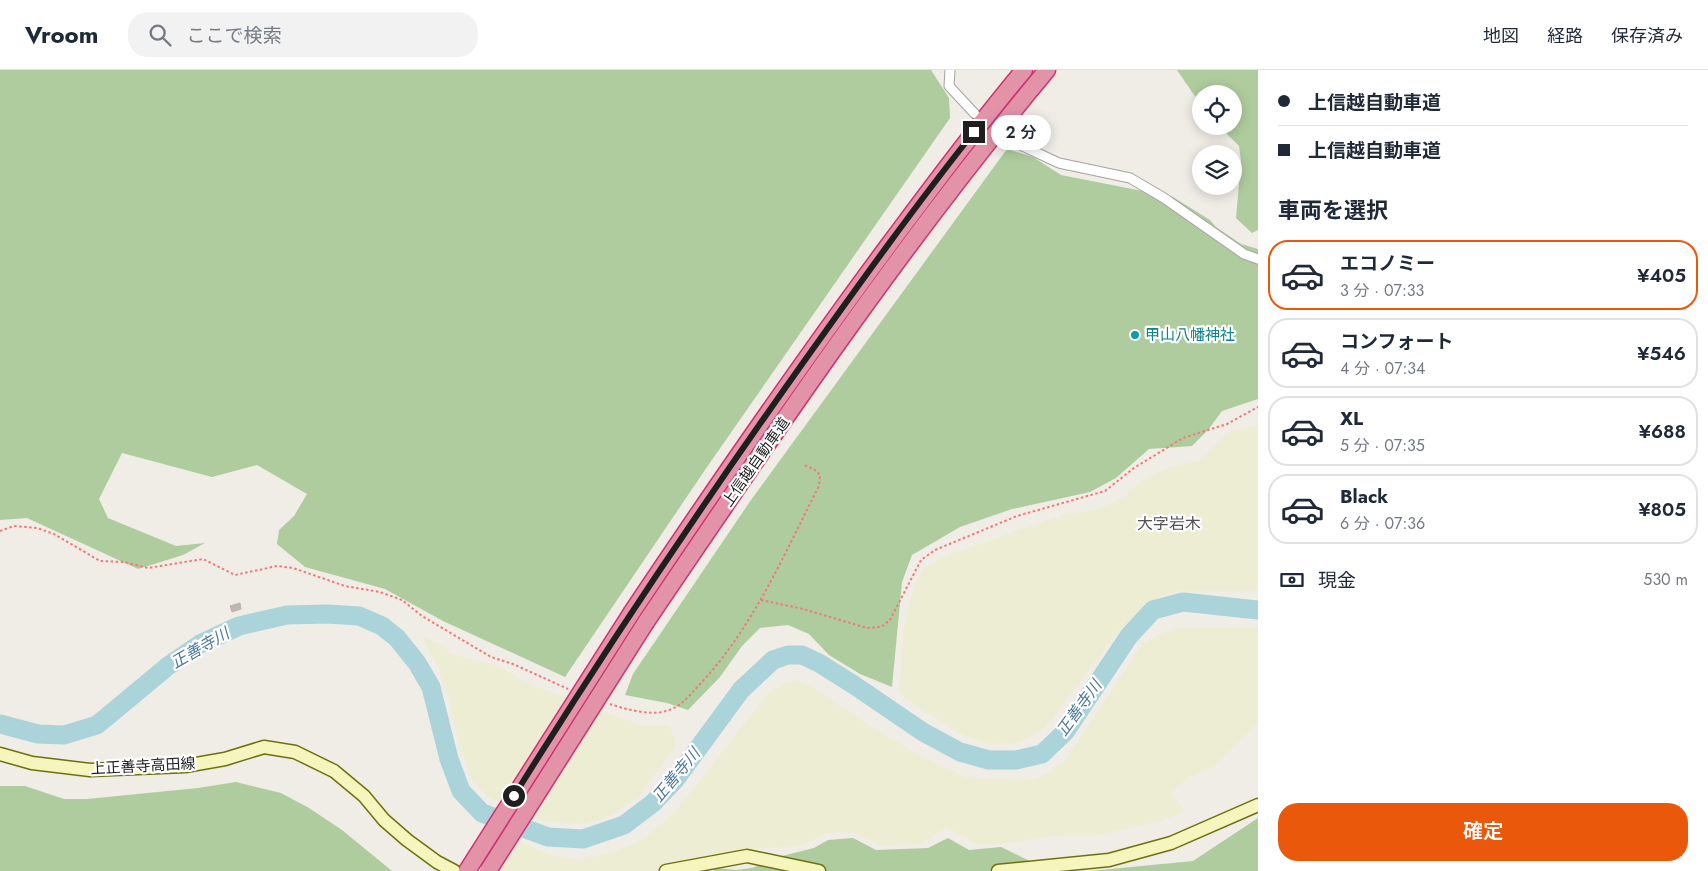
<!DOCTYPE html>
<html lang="ja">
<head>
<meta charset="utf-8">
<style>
	body { margin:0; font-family:Jost,"Noto Sans JP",sans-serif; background:#f2f2f3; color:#1f2937; height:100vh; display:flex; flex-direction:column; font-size:19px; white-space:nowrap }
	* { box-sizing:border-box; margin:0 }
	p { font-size:16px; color:#747a83 }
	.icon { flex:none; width:28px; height:28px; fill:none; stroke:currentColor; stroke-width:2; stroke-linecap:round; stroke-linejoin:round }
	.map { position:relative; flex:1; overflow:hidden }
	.panel { display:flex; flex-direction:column; background:#fff; width:450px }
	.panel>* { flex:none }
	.banner { display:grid; align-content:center; height:110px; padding:0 20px; background:#fff }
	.fabs { position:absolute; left:1192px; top:15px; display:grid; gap:10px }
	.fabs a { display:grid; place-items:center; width:50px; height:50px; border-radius:50%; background:#fff; box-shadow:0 2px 12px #0003; font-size:25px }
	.end { position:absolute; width:22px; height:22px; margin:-11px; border:6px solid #1f1f1f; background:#fff; box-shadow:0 0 0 2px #fff }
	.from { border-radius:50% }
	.bubble { position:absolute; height:35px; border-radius:18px; background:#fff; box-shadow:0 2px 12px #0003; font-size:16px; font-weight:600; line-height:35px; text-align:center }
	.banner b { display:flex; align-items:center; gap:18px; height:48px; font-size:19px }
	.banner b+b { border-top:1px solid #e0e1e3 }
	.banner i { width:12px; height:12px; background:#1f2937 }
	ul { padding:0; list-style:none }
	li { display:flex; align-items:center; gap:15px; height:70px; margin:0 10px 8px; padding:0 10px; border:2px solid #e0e1e3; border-radius:20px }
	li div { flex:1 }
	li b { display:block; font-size:19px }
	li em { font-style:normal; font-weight:600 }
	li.on { border-color:#ea580c }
	li>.icon { width:45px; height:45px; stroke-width:1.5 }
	h2 { padding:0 20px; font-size:22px; line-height:60px }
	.pay { display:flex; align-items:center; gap:12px; height:55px; padding:0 20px; font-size:19px }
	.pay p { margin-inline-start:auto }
	.button { display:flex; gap:10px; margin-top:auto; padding:10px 20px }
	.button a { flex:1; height:58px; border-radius:20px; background:#ea580c; color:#fff; font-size:20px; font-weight:600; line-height:58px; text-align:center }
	header { display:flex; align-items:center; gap:30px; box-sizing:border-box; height:70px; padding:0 25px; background:#fff; border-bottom:1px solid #e0e1e3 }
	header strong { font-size:24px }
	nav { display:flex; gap:28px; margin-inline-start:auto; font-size:18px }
	.search { width:350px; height:45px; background:#f2f2f3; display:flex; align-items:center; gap:12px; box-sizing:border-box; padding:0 18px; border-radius:20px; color:#747a83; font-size:19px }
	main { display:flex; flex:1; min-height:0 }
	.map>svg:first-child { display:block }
</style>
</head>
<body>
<header>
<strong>Vroom</strong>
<div class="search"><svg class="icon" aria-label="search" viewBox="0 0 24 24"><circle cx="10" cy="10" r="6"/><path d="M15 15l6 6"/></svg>ここで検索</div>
<nav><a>地図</a><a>経路</a><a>保存済み</a></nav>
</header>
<main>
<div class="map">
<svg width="1258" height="801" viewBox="0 0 1258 801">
	<rect width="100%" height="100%" fill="#f0ece6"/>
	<path fill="#ededd3" d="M1258 356V520L1179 521 1157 528 1120 559 1044 659 1020 672 990 674 961 664 908 630 899 622 903 562 914 515 924 499 943 487 991 470 1067 444 1096 440 1123 428 1144 409 1168 398 1199 391 1228 362Z
		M1173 558H1258V652L1213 697 1192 706 1173 719 1171 723 1185 742 1157 752 1097 765 1049 766 999 774H977L946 757 922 774 880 775 857 764 841 762 825 764 802 775 742 780 655 801H497L516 770 548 784 581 790 617 781 646 768 677 740 769 622 783 614 796 611 814 618 876 660 925 688 967 708 1032 710 1049 703 1066 689 1143 574Z
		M422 566 444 576 450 584 499 596 529 614 643 656 669 655 676 672 675 677 639 726 627 735 605 748 583 754 540 750 487 726 471 708 460 677 448 625 439 599Z"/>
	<path fill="#afcc9e" d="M0 0H931L949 28 950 48 707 397 565 607 443 551 385 519 305 497 277 474 279 460 294 446 307 424 257 395 212 407 122 383 99 429 108 448 176 476 205 473 183 485 138 499 27 448 0 450Z
		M1177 0H1258V160L1252 163 1236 148 1241 91 1239 76 1219 56H1234V24H1201V35Z
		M1007 79 1033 87 1061 105 1173 127 1210 150 1216 157 1241 174 1258 179V329L1222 341 1208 360 1192 376 1149 379 1116 408 1090 422 1012 439 960 457 912 485 902 512 892 617 860 604 829 585 809 564 788 555 760 558 742 576 720 607 688 640 667 633 625 625 633 604 751 430Z
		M236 712 281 723 309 738 342 760 392 801H0V716H25L64 729H87L198 718Z
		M1258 748V801H1090L1193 791Z
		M853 768 876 780 928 778 948 768 969 780 1001 777 1050 801H713L716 798 736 800 752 798 782 786 814 778 828 770Z"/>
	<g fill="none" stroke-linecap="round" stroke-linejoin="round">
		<path stroke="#aad3da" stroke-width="19" d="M0 654 38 664 64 665 97 655 168 596 200 574 239 556 287 545 328 544 359 546 382 556 397 568 417 593 431 617 449 689 461 721 482 743 548 767 583 769 624 755 653 733 675 710 741 620 773 590 788 585H802L819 593 854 615 923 662 960 682 989 690H1016L1042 684 1065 662 1129 566 1153 540 1183 532 1258 540"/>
	</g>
	<path fill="#c0b7b3" stroke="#c0b2aa" d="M1129.5 265a5.5 5.5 0 1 1 11 0a5.5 5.5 0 1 1-11 0Z
		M240 533 241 539 232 542 230 536Z"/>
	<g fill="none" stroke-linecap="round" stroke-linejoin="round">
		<path stroke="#c6c3be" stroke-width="9" stroke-dasharray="9 4.5" stroke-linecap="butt" d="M981 49 1016 73"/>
		<g stroke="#a3a3a3" stroke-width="11">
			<path id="street" d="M950 0 949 16 975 44
				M1016 73 1059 93 1130 108 1164 128 1244 184 1258 189"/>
		</g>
		<g stroke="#6e710b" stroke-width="15">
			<path id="secondary" d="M0 684 32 693 90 700 185 696 225 689 264 677 295 682 334 701 364 726 384 750 407 770 437 792 454 801
				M666 801 747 786 819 801
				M998 801 1109 790 1171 773 1258 735"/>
		</g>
		<g stroke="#d13073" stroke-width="19">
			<path id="highway" d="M632 542C715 418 799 296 888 176 932 117 976 57 1024 0
				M646 552C773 364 901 175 1047 0"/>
		</g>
		<path stroke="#f27975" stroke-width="2" stroke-dasharray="2.5 2.5" stroke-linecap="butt" d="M0 461 14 456 37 458 54 464 100 491 124 492 148 498 203 489 235 505 277 496 293 498 345 516 380 522 402 530 422 546 491 587 513 594 568 619
			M761 530 803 539 867 558 881 557 890 550 921 490 935 480 1017 446 1105 421 1134 398 1183 368 1227 354 1258 337
			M610 634C624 639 652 646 666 641 681 637 690 625 701 613 754 556 784 484 819 416L820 405 814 399 804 395"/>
		<use href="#street" stroke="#fff" stroke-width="9"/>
		<use href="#secondary" stroke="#f6f5be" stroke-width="12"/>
		<use href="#highway" stroke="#e293a8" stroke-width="16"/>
		<g stroke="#d13073" stroke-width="19" stroke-linecap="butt">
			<path id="highway-bridge" d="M467 801 632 542
				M488 801 646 552"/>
		</g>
		<use href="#highway-bridge" stroke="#e293a8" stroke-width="16"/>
	</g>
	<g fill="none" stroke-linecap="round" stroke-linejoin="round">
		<path stroke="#1f1f1f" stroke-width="6" d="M514 726C606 578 704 432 805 290 860 213 915 136 974 62"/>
	</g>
	<circle fill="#0f9aa8" stroke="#fff" stroke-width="2" cx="1135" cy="265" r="5"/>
	<g text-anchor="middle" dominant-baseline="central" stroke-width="4.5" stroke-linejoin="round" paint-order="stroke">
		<g font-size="15" fill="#0d838f" stroke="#fff" text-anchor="start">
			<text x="1145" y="265">甲山八幡神社</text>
		</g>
		<g font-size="15" fill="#1f1f1f" stroke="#fff">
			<text transform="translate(756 392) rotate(-55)">上信越自動車道</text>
			<text transform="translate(143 696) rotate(-3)">上正善寺高田線</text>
		</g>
		<g font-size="16" fill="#525252" stroke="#fff">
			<text x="1169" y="453">大字岩木</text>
		</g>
		<g font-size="16" font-style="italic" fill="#4b789b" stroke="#fff">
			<text transform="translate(200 578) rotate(-30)">正善寺川</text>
			<text transform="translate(1079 638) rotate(-54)">正善寺川</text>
			<text transform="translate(676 705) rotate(-50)">正善寺川</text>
		</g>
	</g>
</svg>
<div class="fabs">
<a><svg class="icon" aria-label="locate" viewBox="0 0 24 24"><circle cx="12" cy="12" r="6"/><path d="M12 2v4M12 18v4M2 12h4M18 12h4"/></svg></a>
<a><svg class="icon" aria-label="layers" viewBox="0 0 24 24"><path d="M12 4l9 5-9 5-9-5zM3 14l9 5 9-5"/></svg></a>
</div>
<i class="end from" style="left:514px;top:726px"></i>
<i class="end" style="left:974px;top:62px"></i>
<div class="bubble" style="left:991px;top:45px;width:60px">2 分</div>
</div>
<section class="panel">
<div class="banner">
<b><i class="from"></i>上信越自動車道</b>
<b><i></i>上信越自動車道</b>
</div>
<h2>車両を選択</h2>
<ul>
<li class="on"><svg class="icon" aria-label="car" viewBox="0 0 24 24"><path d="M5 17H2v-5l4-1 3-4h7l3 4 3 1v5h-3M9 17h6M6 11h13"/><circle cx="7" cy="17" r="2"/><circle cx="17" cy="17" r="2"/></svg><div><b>エコノミー</b><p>3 分 · 07:33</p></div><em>¥405</em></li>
<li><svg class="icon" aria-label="car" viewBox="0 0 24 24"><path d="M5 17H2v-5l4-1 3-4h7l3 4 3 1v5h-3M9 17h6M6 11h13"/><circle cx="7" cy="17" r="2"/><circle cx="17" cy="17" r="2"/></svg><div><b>コンフォート</b><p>4 分 · 07:34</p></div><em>¥546</em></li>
<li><svg class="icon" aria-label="car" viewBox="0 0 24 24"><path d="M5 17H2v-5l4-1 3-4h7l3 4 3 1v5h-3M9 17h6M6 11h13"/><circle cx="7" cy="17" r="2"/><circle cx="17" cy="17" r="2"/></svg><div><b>XL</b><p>5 分 · 07:35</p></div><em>¥688</em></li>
<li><svg class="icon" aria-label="car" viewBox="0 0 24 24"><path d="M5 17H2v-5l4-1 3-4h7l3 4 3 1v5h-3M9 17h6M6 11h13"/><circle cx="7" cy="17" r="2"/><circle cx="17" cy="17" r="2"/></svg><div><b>Black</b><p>6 分 · 07:36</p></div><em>¥805</em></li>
</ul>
<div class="pay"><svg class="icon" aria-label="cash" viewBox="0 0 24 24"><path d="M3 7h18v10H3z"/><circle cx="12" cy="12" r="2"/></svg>現金<p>530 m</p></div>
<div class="button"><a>確定</a></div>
</section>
</main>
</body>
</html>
